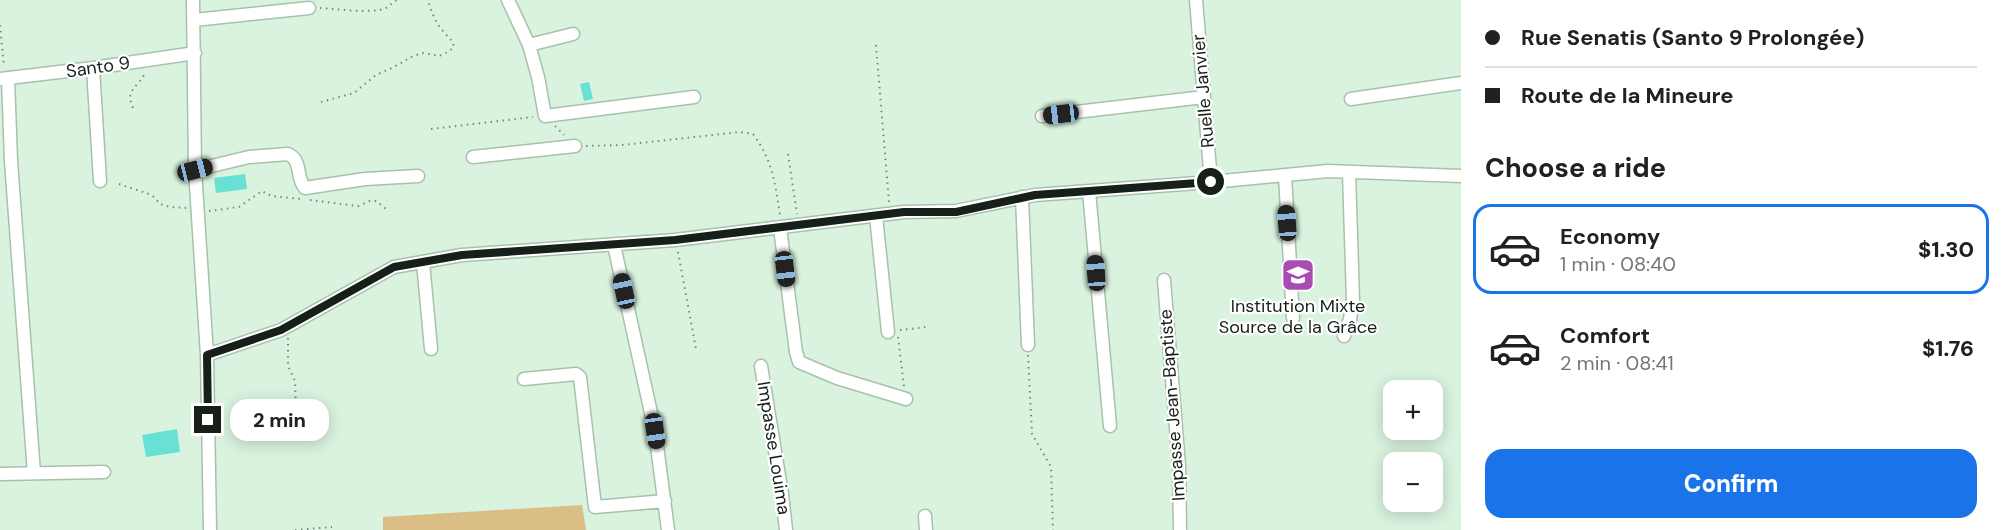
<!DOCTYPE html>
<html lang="en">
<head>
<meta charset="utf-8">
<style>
	body { margin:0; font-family:"DM Sans",sans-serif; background:#f6f6f6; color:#202124; height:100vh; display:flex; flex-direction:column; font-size:22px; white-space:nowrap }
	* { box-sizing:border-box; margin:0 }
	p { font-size:20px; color:#757577 }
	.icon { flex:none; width:33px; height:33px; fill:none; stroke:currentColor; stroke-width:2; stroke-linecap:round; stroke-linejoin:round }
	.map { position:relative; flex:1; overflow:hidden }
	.drawer { display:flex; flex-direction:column; background:#fff; width:540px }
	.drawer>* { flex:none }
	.banner { display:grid; align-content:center; height:132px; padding:0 24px; background:#fff }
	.tools { position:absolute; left:1383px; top:380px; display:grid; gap:12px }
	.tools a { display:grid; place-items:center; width:60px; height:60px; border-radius:12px; background:#fff; box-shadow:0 3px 15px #0003; font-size:30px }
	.end { position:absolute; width:27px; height:27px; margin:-14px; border:8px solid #161f18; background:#fff; box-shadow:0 0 0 3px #fff }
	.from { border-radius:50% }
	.bubble { position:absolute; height:42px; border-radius:18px; background:#fff; box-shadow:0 3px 15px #0003; font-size:20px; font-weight:800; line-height:42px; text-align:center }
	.car { position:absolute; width:18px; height:36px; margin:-18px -9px; border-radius:8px; box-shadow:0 0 4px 2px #0007; background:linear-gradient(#222 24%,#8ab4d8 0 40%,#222 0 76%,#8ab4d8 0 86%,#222 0) }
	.banner b { display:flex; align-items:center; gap:21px; height:57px; font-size:22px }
	.banner b+b { border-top:2px solid #e0e0e0 }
	.banner i { width:15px; height:15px; background:#202124 }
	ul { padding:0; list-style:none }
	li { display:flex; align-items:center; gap:18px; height:90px; margin:0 12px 9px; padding:0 12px; border:3px solid transparent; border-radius:18px }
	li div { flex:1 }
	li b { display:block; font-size:22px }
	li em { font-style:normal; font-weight:800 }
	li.selected { border-color:#1a73e8 }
	li>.icon { width:54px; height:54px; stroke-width:1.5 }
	h2 { padding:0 24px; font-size:27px; line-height:72px }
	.button { display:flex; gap:12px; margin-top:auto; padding:12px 24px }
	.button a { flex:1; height:69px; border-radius:18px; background:#1a73e8; color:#fff; font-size:24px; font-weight:800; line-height:69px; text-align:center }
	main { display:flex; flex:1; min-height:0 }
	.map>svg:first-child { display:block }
</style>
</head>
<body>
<main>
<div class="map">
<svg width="1461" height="530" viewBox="0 0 1461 530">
	<rect width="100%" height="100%" fill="#d9f3df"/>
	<path fill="#dbbe85" d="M582 505 586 530H383V517Z"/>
	<path fill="#68e0d4" d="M589 82 593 99 584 101 580 84Z
		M245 174 247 189 216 193 214 178Z
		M177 429 180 452 146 457 142 435Z"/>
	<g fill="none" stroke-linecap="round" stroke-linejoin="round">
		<g stroke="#a8c1ae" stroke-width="15">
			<path id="minor" d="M193 0 195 170 207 355 210 530
				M508 0 529 45 538 77 545 116 694 97
				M1196 0 1211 182
				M194 20 309 8
				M529 45 573 34
				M93 68 100 181
				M8 78 11 161 34 473
				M0 79 93 68 195 53
				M1351 99 1461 83
				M1042 116 1204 97
				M473 157 575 146
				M195 170 249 157 288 154C303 161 295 177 305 188L365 179 418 176
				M1285 175 1293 318
				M1089 191 1110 426
				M1022 197 1028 345
				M876 216 888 332
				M780 228 796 352 799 362 837 378 906 399
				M614 245 655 431 668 530
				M423 262 431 349
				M1164 280 1179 466 1180 530
				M1344 336 1350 319 1353 300 1349 172
				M207 355 281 330 394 267 462 255 675 240 904 212 956 211 1035 195 1211 182 1328 171 1461 176
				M761 366 782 494 786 530
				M524 379 576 374 580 377 595 507 665 501
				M0 474 104 472
				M925 516 926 530"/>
		</g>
		<path stroke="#77897b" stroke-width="2" stroke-dasharray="1.5 4.5" stroke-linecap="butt" d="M320 8C336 9 373 14 386 8 390 6 392 2 397 0
			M0 25 4 66
			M876 45 889 202
			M321 102 354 93 376 75 394 67 413 56 423 53 439 56 448 52 454 47C452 39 448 37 443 31 435 22 431 11 428 0
			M133 108C125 90 136 89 144 75L143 72
			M555 126 564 135
			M431 129 533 117
			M586 146 622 145 740 132 753 134C773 161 775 183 780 215
			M788 154 797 214
			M119 184 152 195 160 204 170 207 188 208
			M310 200 358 206 370 201H376L386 209
			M209 211 239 207 262 191 271 196 301 199
			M678 252 696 349
			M900 330 927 327
			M898 337 904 387
			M288 338V366L295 381 296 414
			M1028 355 1032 434 1051 467 1053 530
			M295 530 332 527"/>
		<use href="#minor" stroke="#fff" stroke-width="12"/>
	</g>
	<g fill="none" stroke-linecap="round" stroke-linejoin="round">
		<path stroke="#161f18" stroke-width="8" d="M208 420 207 355 281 330 394 267 462 255 675 240 904 212H956L1035 195 1211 182"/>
	</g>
	<defs>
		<g id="school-square" transform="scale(1.725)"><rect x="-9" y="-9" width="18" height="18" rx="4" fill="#aa4ab3" stroke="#fff"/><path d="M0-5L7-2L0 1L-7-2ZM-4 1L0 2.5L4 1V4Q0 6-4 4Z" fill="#fff"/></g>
	</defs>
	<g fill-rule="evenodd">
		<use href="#school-square" x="1298" y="275"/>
	</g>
	<g text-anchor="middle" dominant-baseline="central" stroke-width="4.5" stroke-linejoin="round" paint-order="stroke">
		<g font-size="18" fill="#161f18" stroke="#fff">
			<text transform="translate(98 67) rotate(-8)">Santo 9</text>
			<text transform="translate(1203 91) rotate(-95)">Ruelle Janvier</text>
			<text transform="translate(1172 405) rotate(-94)">Impasse Jean-Baptiste</text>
			<text transform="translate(774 448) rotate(81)">Impasse Louima</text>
		</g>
		<g font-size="18" fill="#161f18" stroke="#fff">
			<text x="1298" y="306">Institution Mixte<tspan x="1298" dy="21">Source de la Grâce</tspan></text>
		</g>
	</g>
</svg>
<div class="tools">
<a>+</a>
<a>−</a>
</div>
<i class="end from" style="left:1211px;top:182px"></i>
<i class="end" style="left:208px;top:420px"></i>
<div class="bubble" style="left:230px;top:399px;width:99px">2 min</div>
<i class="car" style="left:1061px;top:114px;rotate:263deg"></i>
<i class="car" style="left:195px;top:170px;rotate:76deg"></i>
<i class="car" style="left:1287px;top:223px;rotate:356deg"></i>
<i class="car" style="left:785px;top:269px;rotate:173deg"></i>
<i class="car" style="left:1096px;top:273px;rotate:356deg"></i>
<i class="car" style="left:624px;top:291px;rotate:348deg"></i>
<i class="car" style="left:655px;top:431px;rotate:172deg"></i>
</div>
<section class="drawer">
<div class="banner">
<b><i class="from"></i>Rue Senatis (Santo 9 Prolongée)</b>
<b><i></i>Route de la Mineure</b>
</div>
<h2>Choose a ride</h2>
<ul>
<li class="selected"><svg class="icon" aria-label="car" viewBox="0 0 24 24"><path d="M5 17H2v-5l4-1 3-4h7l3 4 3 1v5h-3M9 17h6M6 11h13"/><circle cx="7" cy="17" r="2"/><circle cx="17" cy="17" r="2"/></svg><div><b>Economy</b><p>1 min · 08:40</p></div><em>$1.30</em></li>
<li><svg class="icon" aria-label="car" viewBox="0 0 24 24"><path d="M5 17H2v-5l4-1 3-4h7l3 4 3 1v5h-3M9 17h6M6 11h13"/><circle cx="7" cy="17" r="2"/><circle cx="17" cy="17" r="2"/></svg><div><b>Comfort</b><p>2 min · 08:41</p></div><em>$1.76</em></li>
</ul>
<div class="button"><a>Confirm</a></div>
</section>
</main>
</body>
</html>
